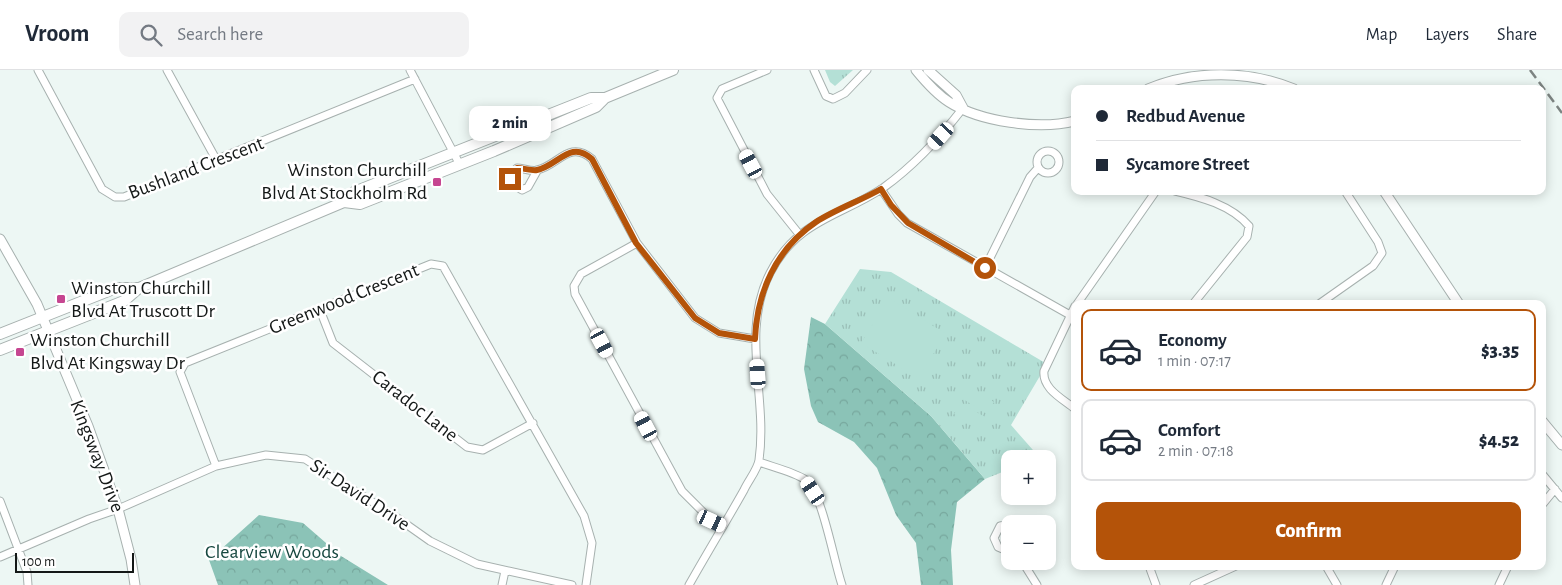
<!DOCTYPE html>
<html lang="en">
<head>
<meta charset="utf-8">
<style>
	body { margin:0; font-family:"Alegreya Sans",sans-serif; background:#f2f2f3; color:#1f2937; height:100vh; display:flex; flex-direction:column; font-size:19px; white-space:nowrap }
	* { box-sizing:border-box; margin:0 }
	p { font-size:16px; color:#747a83 }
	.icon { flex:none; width:28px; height:28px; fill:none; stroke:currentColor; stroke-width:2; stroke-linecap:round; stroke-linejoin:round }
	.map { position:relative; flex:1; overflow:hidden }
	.details { position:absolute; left:1071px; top:230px; width:475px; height:270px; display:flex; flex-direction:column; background:#fff; border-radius:10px; box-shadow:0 2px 12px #0003 }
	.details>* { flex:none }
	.hud { position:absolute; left:1071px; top:15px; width:475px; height:110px; border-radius:10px; box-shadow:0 2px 12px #0003; display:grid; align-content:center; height:110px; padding:0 25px; background:#fff }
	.fabs { position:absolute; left:1001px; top:380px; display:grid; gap:10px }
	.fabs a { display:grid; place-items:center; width:55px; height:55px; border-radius:10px; background:#fff; box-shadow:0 2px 12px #0003; font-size:25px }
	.scale { position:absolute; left:15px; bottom:12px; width:119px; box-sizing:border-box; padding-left:5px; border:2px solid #141817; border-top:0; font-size:14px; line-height:18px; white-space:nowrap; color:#141817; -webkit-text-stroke:4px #fff; paint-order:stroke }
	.end { position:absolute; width:22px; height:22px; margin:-11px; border:6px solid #b45309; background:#fff; box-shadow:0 0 0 2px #fff }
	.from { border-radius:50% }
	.bubble { position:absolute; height:35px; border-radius:10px; background:#fff; box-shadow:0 2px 12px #0003; font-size:16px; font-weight:800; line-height:35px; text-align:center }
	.car { position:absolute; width:15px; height:30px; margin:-15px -8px; border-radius:6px; box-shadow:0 0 4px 1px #0007; background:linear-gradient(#fff 24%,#345 0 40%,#fff 0 76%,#345 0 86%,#fff 0) }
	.hud b { display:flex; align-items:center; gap:18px; height:48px; font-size:19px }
	.hud b+b { border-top:1px solid #e0e1e3 }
	.hud i { width:12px; height:12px; background:#1f2937 }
	ul { padding:9px 0 0; list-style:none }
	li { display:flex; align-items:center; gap:15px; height:82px; margin:0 10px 8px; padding:0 15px; border:2px solid #e0e1e3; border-radius:10px }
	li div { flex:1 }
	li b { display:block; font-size:19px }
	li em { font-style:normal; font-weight:800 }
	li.current { border-color:#b45309 }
	li>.icon { width:45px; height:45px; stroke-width:1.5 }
	.action { display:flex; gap:10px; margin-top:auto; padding:10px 25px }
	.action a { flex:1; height:58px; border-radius:10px; background:#b45309; color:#fff; font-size:20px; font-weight:800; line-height:58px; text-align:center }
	header { display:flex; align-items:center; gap:30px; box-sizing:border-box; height:70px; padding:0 25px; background:#fff; border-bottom:1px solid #e0e1e3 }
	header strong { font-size:24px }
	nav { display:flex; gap:28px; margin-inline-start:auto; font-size:18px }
	.search { width:350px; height:45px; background:#f2f2f3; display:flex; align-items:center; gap:12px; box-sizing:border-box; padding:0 18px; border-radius:10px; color:#747a83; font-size:19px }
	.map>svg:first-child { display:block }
</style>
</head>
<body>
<header>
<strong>Vroom</strong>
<div class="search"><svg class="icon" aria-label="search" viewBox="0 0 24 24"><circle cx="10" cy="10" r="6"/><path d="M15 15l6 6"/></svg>Search here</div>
<nav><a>Map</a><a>Layers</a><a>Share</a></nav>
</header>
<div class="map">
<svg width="1562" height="515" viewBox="0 0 1562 515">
	<defs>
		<pattern id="forest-crowns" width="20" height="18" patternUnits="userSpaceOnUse" patternTransform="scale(1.25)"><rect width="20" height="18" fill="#8bc3b7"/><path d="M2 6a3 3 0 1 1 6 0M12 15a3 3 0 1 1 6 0" fill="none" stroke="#77a79d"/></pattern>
		<pattern id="park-tufts" width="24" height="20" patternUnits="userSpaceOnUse" patternTransform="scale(1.25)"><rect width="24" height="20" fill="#b4e0d6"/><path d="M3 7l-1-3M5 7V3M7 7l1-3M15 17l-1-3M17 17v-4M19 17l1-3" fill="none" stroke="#9abfb7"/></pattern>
	</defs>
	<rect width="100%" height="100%" fill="#edf7f4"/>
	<path fill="url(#forest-crowns)" d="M811 247 825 254 931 346 985 409 957 432 951 480 953 515H921L916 473 896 445 877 398 854 372 818 352 811 336 804 299Z
		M259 445 303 453 341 486 388 515H218L209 490Z"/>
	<path fill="url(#park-tufts)" d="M825 0H853L835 16 830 12Z
		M860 199 891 202 1047 294 1011 355 1040 388 1010 389V399L985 409 931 346 825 254Z"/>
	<path fill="#b4e0d6" d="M889 228 946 264 918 308 861 273Z
		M969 318 994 332 987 344 963 329Z
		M961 333 985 347 978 359 954 344Z"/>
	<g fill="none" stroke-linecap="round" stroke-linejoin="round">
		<g stroke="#a7b1af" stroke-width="9">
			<path id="minor" d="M38 0 102 119 115 127H124L415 9
				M167 0 217 91
				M410 0 460 95
				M767 0 722 19 717 28 767 124 799 164
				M814 0 826 26 833 29 845 23 867 0
				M1037 92a11 11 0 1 1 22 0a11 11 0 1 1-22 0Z
				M537 101 528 117 522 120 512 114C510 107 511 103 517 98 523 98 532 102 537 100 558 96 569 69 592 89L637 173 695 248 719 263 755 269
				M881 119 898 144 907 153 1070 245
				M1175 121C1201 127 1231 135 1249 156L1247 167 1193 234
				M637 173 581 204 574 216 575 224 682 421 712 451 723 456
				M985 198 1030 107 1038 98
				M1077 234 1156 121
				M1319 234 1373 196 1382 183 1378 172 1345 121
				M1075 236 1044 301C1042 319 1063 329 1075 339
				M320 240 333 273 467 377 483 380 533 353
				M759 392C773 397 794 402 806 410 822 422 834 492 842 515
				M216 396 180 302 185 293 431 194 443 196 584 446 592 473 586 515
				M1542 404 1562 428
				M0 431 27 502 28 515
				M1542 435 1555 419
				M1010 482 998 477 994 468 1000 456 1011 454
				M0 487 89 449 118 439 216 396 266 385 305 389 396 447 430 471 477 494 572 515
				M1022 491 1037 515
				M1149 496 1156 515
				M1326 496 1337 515
				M502 515 505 501
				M689 515C707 483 726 452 744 420 748 411 758 399 759 390 768 327 740 262 770 203 797 150 839 147 883 118 915 95 939 69 963 38
				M1194 515 1236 496
				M1386 515 1395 496
				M1499 515 1508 496"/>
		</g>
		<g stroke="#a7b1af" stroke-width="11">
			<path id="tertiary" d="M916 0C925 11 936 24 949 32 980 52 1039 60 1075 51
				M928 0 956 25 963 38
				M1148 19C1193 0 1249 0 1294 19
				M1384 121 1459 234
				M0 169 37 234 88 356 118 439 131 489 135 515
				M1542 351 1562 375"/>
		</g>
		<g stroke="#a7b1af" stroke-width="12">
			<path id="secondary" d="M344 132 360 134 494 81 596 37 605 28 673 0
				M0 264 116 218H139
				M0 280 124 231 139 218 344 132 354 122 591 28H605"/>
		</g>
		<use href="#minor" stroke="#fff" stroke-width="7"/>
		<use href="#tertiary" stroke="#fff" stroke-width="9"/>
		<use href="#secondary" stroke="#fff" stroke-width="10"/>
		<path stroke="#7d8482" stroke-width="2.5" stroke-dasharray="10 5" stroke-linecap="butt" d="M1530 0 1562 43"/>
	</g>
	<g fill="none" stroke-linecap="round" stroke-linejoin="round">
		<path stroke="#b45309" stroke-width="6" d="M510 109 513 102 517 98C523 98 532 101 537 100 558 96 570 69 592 89L636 173 695 248 719 263 755 269C757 222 776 179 816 152 836 139 860 131 881 119L891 135 908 153 985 198"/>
	</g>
	<g fill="#c64691" stroke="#fff" stroke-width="2">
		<rect x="432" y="107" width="10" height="10" rx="2.5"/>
		<rect x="56" y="224" width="10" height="10" rx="2.5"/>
		<rect x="15" y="277" width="10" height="10" rx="2.5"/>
	</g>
	<g text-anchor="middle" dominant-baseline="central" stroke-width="5" stroke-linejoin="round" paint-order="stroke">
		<g font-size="20" fill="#141817" stroke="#fff">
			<text transform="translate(196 98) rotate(-21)">Bushland Crescent</text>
			<text transform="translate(344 229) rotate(-22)">Greenwood Crescent</text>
			<text transform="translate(415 336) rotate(38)">Caradoc Lane</text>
			<text transform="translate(97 386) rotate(69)">Kingsway Drive</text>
			<text transform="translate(360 425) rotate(33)">Sir David Drive</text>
		</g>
		<g font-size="20" fill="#141817" stroke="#fff" text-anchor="start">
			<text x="427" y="100" text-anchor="end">Winston Churchill<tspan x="427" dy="23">Blvd At Stockholm Rd</tspan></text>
			<text x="71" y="218">Winston Churchill<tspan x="71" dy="23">Blvd At Truscott Dr</tspan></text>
			<text x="30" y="270">Winston Churchill<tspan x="30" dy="23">Blvd At Kingsway Dr</tspan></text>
		</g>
		<g font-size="20" fill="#174840" stroke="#fff">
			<text x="272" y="482">Clearview Woods</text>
		</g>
	</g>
</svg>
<div class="fabs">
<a>+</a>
<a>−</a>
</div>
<div class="scale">100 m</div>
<i class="end from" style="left:985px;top:198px"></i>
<i class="end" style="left:510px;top:109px"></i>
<div class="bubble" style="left:469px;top:36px;width:82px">2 min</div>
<i class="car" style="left:941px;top:66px;rotate:222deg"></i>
<i class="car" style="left:751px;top:94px;rotate:332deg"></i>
<i class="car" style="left:602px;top:273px;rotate:152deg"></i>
<i class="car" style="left:758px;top:304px;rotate:356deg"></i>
<i class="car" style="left:646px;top:356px;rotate:332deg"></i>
<i class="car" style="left:813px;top:421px;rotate:327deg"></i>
<i class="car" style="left:712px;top:451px;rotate:115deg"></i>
<div class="hud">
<b><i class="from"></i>Redbud Avenue</b>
<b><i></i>Sycamore Street</b>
</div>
<section class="details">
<ul>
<li class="current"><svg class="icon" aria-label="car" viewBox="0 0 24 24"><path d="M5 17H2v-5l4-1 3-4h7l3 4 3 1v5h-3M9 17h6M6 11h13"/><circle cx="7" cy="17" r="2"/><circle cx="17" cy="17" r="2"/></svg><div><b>Economy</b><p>1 min · 07:17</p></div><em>$3.35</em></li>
<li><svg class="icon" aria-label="car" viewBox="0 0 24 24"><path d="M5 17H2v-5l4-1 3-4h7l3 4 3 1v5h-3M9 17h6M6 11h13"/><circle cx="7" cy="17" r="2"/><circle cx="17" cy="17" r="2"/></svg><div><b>Comfort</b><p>2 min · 07:18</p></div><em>$4.52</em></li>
</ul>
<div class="action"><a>Confirm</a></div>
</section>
</div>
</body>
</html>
